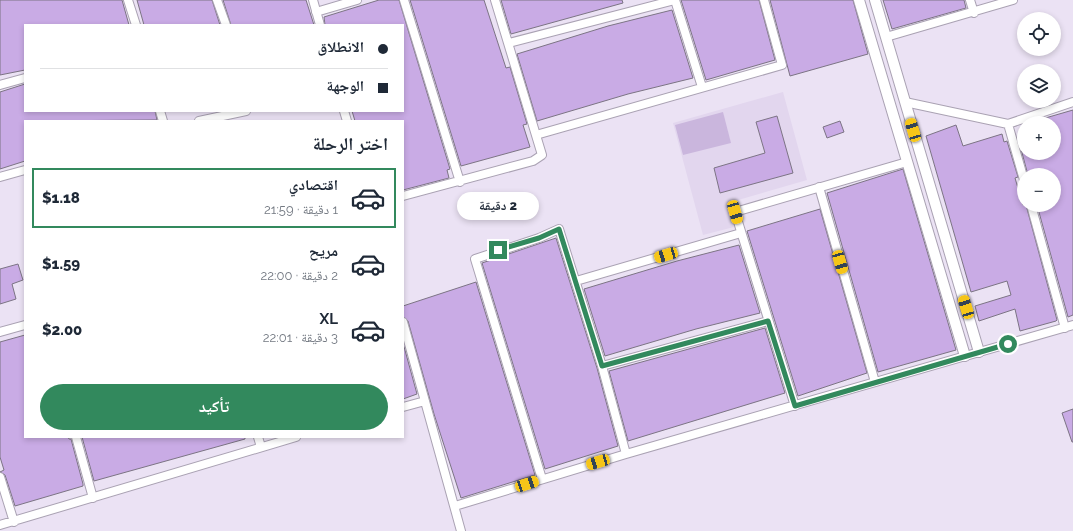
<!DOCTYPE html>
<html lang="ar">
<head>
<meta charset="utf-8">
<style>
	body { margin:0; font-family:Raleway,"Noto Naskh Arabic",sans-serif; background:#f6f6f7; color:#1f2937; direction:rtl; height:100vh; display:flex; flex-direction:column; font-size:15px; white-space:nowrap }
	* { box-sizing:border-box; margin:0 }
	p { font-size:13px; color:#747a83 }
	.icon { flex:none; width:22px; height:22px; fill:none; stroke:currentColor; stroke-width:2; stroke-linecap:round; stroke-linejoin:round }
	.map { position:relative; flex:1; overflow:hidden; direction:ltr }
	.side { position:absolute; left:24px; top:120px; width:380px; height:318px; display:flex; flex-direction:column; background:#fff; border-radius:0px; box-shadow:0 2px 6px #0003; direction:rtl }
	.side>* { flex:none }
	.guide { position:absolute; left:24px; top:24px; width:380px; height:88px; border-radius:0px; box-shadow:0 2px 6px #0003; direction:rtl; display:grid; align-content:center; height:88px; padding:0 16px; background:#fff }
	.buttons { position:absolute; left:1017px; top:12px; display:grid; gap:8px }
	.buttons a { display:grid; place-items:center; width:44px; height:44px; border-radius:50%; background:#fff; box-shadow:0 2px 6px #0003; font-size:20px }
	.end { position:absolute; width:18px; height:18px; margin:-9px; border:5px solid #32895d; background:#fff; box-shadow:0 0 0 2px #fff }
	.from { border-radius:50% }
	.bubble { position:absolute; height:28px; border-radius:14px; background:#fff; box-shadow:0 2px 6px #0003; font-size:13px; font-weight:800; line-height:28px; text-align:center; direction:rtl }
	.car { position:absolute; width:12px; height:24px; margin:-12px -6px; border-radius:5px; box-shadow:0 0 3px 1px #0007; background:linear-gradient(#f5c518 24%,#345 0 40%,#f5c518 0 76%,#345 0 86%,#f5c518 0) }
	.guide b { display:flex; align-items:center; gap:14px; height:38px; font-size:15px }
	.guide b+b { border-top:1px solid #e0e1e3 }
	.guide i { width:10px; height:10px; background:#1f2937 }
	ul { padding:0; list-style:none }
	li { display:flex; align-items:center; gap:12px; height:60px; margin:0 8px 6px; padding:0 8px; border:2px solid transparent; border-radius:0px }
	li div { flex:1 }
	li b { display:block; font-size:15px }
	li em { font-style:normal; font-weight:800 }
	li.active { border-color:#32895d }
	li>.icon { width:36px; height:36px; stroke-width:1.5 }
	h2 { padding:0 16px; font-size:18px; line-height:48px }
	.primary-button { display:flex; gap:8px; margin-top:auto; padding:8px 16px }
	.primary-button a { flex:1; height:46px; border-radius:24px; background:#32895d; color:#fff; font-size:16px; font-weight:800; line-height:46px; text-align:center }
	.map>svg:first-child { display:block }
</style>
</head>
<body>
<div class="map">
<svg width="1073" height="531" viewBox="0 0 1073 531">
	<rect width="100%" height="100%" fill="#ebe2f4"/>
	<path fill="#e2d6ee" d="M783 92 807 180 728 203 734 227 703 235 673 123Z"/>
	<path fill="#cab6dd" d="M723 112 731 143 683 155 675 125Z"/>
	<path fill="#c9abe5" stroke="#7c7484" d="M0 0H122L129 25H25V70L0 75Z
		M137 0H212L220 25H144Z
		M223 0H306L314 25H231Z
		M379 0H399L450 169 447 170 449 178 403 190V121H355L352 111H403V25H325L324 17Z
		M410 0H484L506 68 510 67 527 124 523 125 530 147 461 166Z
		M501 0H622L623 3 511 34Z
		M681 0H759L775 60 706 80Z
		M770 0H853L868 54 790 76Z
		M883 0H964L966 8 892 29Z
		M672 10 693 78 628 94 537 121 517 54 608 26Z
		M25 84V111H155L157 120 25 121V161L0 169V92Z
		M1073 110V315L1068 317 1037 205H1054V175H1028L1018 138 1024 136V153H1054V123H1035V121Z
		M777 116 793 173 720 193 714 168 765 153 756 122Z
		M840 121 844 132 827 138 823 127Z
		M956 125 963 146 1002 134 1004 142 1007 141 1018 177 1015 178 1023 205H1026L1057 320 1056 321 1020 331 1015 309 979 321 975 306 1011 295 1007 281 971 292 926 136Z
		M903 169 956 350 878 372 827 193Z
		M820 209 867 373 798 396 747 231Z
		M556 238 597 368 618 446 545 469 482 263Z
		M739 245 760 313 696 329 605 356 584 289 677 261Z
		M18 264 23 280 12 284 16 299 0 304V269Z
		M476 282 535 475 461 498 434 414 408 321 403 317V306Z
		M765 328 785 393 628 441 609 371Z
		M25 335V437H68L69 439H71L83 484V486L15 506 5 475 0 472 4 470 0 457V342Z
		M403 343 417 394 403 399Z
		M1073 409V442H1072L1062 413Z
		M82 437H245V439L94 481Z"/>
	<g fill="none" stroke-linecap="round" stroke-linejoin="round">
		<g stroke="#aaa2b3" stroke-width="10">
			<path id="minor" d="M128 0 136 25
				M217 0 226 25
				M313 0 320 25
				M404 0 460 182
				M675 0 702 87
				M970 0 974 13
				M316 12 357 0
				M886 37 1013 0
				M509 43 675 0
				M0 85 25 78
				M905 102 1008 124 1073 102
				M160 111 163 121
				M344 111 347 121
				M199 121 246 111
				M1008 124 1024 180
				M536 135 782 65 764 0
				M0 177 25 170
				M819 187 875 382
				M403 196 533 161 542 155 495 0
				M1031 205 1065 328
				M576 281 741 233
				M403 322 461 531
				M0 332 25 325
				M602 366 768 321
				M795 406 735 212 907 162
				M403 407 425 401
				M76 437 93 498
				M258 437 261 447
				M0 477 14 522
				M542 479 475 259 539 238 559 229 602 366 626 454
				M455 506 626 454 1073 325
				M0 525 296 437"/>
		</g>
		<g stroke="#aaa2b3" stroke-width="12">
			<path id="tertiary" d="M859 0 965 356
				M875 0 979 352"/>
		</g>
		<use href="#minor" stroke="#fff" stroke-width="8"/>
		<use href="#tertiary" stroke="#fff" stroke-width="10"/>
	</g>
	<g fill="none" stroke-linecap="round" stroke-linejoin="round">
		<path stroke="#32895d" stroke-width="5" d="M498 250 539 238 559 229 602 366 768 321 795 406 1008 344"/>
	</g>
</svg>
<div class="buttons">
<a><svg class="icon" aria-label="locate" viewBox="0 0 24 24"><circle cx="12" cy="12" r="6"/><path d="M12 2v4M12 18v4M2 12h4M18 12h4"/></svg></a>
<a><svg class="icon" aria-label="layers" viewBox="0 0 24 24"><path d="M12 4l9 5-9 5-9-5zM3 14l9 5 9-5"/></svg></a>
<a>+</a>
<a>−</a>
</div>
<i class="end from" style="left:1008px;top:344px"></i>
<i class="end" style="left:498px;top:250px"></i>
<div class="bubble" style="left:457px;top:192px;width:82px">2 دقيقة</div>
<i class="car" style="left:913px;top:130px;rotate:343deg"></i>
<i class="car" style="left:735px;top:212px;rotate:164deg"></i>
<i class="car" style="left:666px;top:255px;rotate:254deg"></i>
<i class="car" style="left:840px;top:262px;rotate:164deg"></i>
<i class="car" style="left:966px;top:307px;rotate:343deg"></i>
<i class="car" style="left:598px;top:462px;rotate:254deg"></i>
<i class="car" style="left:527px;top:484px;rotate:72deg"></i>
<div class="guide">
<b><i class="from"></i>الانطلاق</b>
<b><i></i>الوجهة</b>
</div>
<section class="side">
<h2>اختر الرحلة</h2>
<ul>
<li class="active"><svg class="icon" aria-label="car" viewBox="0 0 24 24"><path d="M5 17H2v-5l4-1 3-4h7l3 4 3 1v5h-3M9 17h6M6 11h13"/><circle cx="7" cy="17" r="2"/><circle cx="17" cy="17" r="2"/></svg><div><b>اقتصادي</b><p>1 دقيقة · 21:59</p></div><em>$1.18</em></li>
<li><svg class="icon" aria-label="car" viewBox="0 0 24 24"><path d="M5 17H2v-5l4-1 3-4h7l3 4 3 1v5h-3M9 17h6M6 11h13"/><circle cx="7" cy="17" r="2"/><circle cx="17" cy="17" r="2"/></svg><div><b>مريح</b><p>2 دقيقة · 22:00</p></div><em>$1.59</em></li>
<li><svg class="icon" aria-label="car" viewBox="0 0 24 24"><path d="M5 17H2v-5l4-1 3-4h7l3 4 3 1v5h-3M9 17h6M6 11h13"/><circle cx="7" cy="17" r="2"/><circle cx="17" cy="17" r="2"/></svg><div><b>XL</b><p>3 دقيقة · 22:01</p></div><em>$2.00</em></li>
</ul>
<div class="primary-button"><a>تأكيد</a></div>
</section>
</div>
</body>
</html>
